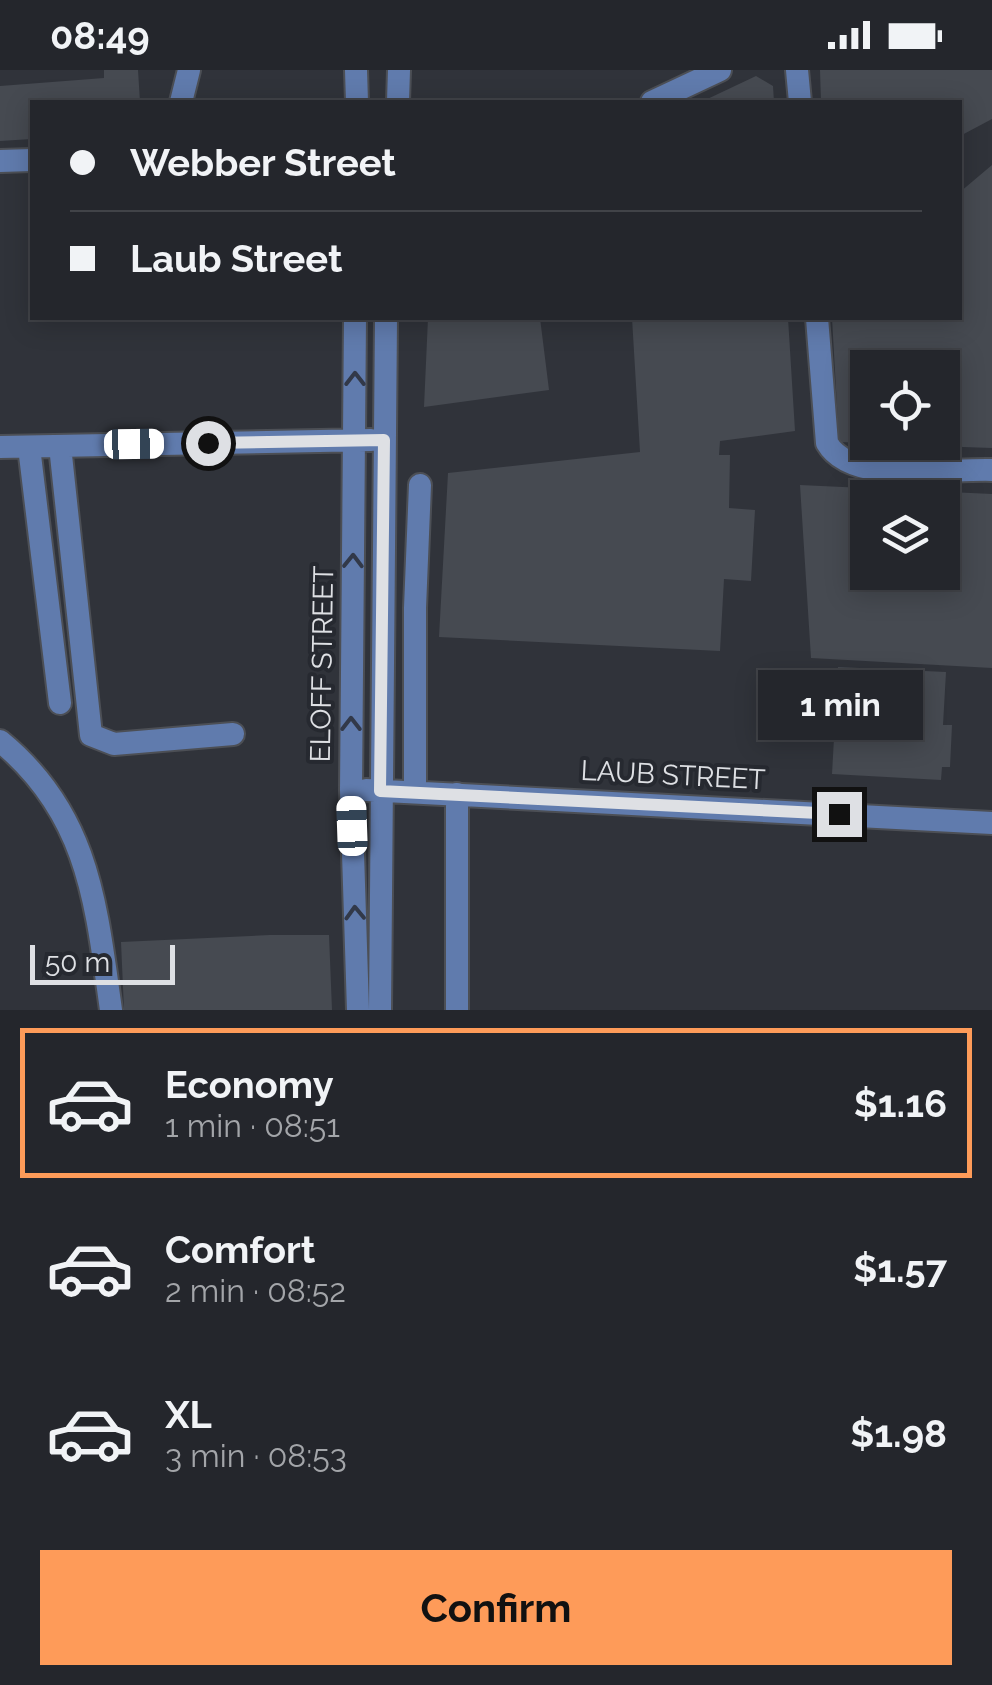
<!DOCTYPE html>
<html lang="en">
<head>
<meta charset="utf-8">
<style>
	body { margin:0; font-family:Raleway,sans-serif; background:#2c2e34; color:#f1f3f6; height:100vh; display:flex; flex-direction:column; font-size:38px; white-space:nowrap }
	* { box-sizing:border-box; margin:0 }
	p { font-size:32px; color:#a3a5a9 }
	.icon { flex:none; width:55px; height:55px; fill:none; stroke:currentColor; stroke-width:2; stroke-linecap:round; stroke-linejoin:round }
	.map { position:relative; height:940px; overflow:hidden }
	.panel { display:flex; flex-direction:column; background:#24262c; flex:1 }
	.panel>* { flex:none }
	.banner { position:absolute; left:30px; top:30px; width:932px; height:220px; border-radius:0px; box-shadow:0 5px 25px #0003,0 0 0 2px #414348; display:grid; align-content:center; height:220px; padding:0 40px; background:#24262c }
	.buttons { position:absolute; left:850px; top:280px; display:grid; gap:20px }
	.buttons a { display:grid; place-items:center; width:110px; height:110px; border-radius:0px; background:#24262c; box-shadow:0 5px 25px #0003,0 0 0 2px #414348; font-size:50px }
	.scale { position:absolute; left:30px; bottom:25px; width:145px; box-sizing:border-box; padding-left:10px; border:5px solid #dee0e4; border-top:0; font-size:28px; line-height:35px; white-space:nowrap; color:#dee0e4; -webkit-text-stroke:8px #262930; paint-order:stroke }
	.end { position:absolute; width:45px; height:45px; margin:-22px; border:12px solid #dee0e4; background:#111; box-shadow:0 0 0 5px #111 }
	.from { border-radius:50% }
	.bubble { position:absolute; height:70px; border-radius:0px; background:#24262c; box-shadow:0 5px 25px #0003,0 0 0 2px #414348; font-size:32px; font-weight:700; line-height:70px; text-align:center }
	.car { position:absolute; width:30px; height:60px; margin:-30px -15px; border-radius:12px; box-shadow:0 0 8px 2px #0007; background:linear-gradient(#fff 24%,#345 0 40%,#fff 0 76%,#345 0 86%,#fff 0) }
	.banner b { display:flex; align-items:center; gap:35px; height:95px; font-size:38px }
	.banner b+b { border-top:2px solid #414348 }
	.banner i { width:25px; height:25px; background:#f1f3f6 }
	ul { padding:18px 0 0; list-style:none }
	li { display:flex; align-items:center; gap:30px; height:150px; margin:0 20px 15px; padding:0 20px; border:5px solid transparent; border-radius:0px }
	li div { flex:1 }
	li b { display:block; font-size:38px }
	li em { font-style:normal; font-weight:700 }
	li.on { border-color:#fe9b59 }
	li>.icon { width:90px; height:90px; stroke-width:1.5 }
	.action { display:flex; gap:20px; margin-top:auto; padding:20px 40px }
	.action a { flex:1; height:115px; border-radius:0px; background:#fe9b59; color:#111; font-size:40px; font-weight:700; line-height:115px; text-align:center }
	.status { display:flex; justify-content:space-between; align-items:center; height:70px; padding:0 50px; background:#24262c; direction:ltr }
	.status svg { height:28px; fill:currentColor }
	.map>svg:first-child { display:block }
</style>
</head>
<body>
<div class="status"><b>08:49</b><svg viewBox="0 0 49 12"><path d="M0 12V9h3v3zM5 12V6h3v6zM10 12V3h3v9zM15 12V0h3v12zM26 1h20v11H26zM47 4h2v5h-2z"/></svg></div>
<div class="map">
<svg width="992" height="940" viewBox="0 0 992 940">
	<rect width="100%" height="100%" fill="#30333a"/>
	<path fill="#464a51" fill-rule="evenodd" d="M104 0H138L140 32H32V69L0 71V16L104 8Z
		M820 0H992V49L960 66V32H821Z
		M756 6 773 16 774 32H701Z
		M992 95V378L934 376 942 372V298H868V373L839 372 832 248H960V122Z
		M428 248H540L549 320 424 337Z
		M632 248H788L795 361 720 371 719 385H730L729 438 755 440 751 511 724 509 720 581 439 567 448 403 640 382Z
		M800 415 992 424V598L811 588ZM868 428H942V502H868Z
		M838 597 946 602 943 655H952L950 697H942L941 710 832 704Z
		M270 865H329L332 940H124L121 872Z"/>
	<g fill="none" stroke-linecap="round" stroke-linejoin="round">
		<g stroke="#4c4f55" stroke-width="26">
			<path id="minor" d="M356 0 357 32
				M797 0 800 32
				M181 32 189 0
				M398 32 399 0
				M652 32 720 0
				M0 91 32 90
				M355 248 351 720 358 940
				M817 248 827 373C852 416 948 398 992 400
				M60 376 91 665 114 674 233 664
				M0 377 371 370
				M29 377 60 633
				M0 671C89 744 96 834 111 940
				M366 720 992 753
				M415 722V538L420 415
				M380 940 386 248
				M457 940V724"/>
		</g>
		<use href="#minor" stroke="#607bad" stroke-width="22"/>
	</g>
	<defs><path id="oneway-chevron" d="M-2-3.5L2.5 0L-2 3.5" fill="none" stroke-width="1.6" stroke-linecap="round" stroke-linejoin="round" transform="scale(2.5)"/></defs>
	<g stroke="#323949">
		<use href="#oneway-chevron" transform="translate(355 309) rotate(-90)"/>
		<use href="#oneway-chevron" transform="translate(353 491) rotate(-89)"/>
		<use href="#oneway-chevron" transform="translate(351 654) rotate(-90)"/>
		<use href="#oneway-chevron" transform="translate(355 843) rotate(-92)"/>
	</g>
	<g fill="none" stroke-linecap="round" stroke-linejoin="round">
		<path stroke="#dee0e4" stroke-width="12" d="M208 373 384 370 380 721 839 744"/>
	</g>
	<g text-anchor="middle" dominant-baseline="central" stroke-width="8" stroke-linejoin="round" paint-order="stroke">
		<g font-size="28" fill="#dee0e4" stroke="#262930">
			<text transform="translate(322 594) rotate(-89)">ELOFF STREET</text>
			<text transform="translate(673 705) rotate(3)">LAUB STREET</text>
		</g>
	</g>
</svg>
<div class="buttons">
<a><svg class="icon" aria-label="locate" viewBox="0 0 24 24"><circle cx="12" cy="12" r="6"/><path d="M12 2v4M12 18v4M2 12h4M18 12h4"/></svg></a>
<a><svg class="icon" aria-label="layers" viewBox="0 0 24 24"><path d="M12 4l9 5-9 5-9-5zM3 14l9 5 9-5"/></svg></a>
</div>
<div class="scale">50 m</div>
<i class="end from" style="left:208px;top:373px"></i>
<i class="end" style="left:839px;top:744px"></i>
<div class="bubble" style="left:758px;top:600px;width:165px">1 min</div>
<i class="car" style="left:134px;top:374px;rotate:89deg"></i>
<i class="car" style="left:352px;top:756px;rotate:358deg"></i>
<div class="banner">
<b><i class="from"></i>Webber Street</b>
<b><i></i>Laub Street</b>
</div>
</div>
<section class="panel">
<ul>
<li class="on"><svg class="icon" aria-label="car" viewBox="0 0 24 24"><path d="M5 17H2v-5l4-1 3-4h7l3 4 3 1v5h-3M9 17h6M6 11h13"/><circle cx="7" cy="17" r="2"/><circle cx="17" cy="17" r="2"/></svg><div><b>Economy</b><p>1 min · 08:51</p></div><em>$1.16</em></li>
<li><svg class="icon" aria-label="car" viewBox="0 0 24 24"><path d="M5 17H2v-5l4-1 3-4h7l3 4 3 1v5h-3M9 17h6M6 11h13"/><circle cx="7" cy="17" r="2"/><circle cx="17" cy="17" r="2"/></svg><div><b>Comfort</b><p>2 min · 08:52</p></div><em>$1.57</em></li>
<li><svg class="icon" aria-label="car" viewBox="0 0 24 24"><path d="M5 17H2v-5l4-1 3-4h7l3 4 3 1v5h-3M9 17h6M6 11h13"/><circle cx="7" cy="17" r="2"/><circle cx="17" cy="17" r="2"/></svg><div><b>XL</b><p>3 min · 08:53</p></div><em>$1.98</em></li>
</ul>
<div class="action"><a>Confirm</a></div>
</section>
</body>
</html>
